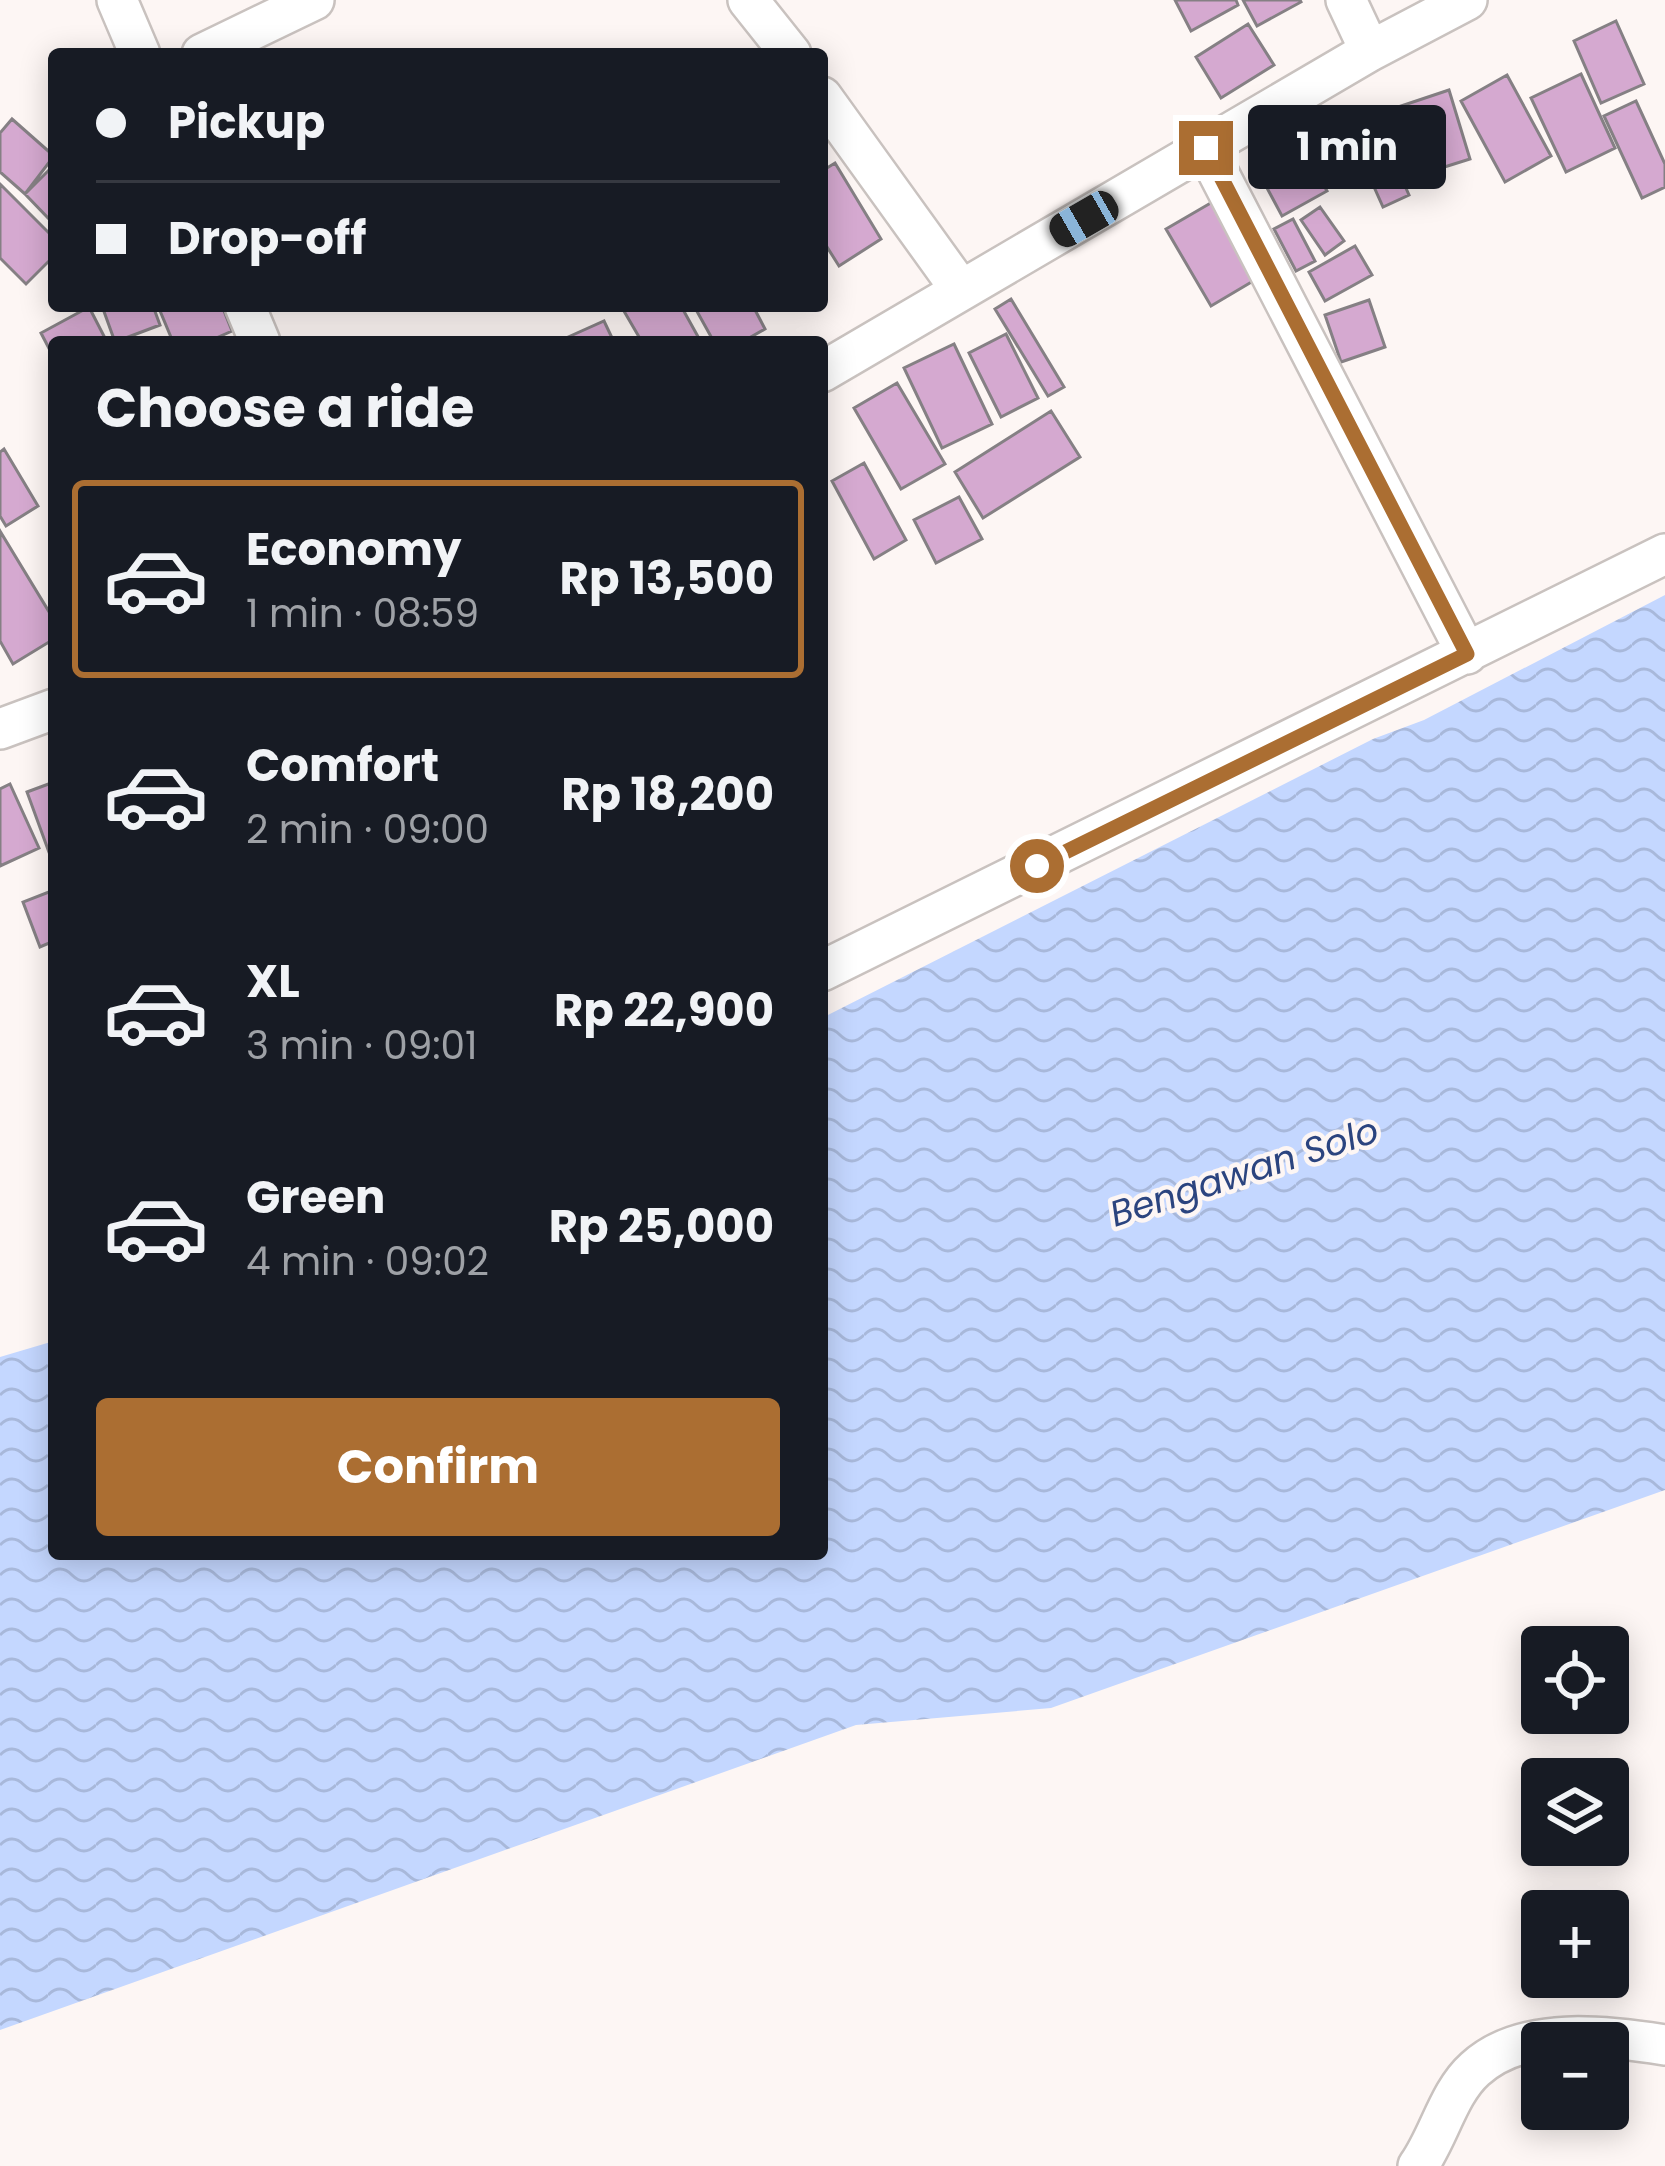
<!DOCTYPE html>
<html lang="en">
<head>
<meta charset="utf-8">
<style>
	body { margin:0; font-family:Poppins,sans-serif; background:#242831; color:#f1f3f6; height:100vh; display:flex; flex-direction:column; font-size:45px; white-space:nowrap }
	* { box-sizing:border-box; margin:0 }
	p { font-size:39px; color:#9ea1a6 }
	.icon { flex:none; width:66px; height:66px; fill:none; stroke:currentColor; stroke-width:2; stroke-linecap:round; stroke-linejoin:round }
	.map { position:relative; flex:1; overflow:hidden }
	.sheet { position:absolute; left:48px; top:336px; width:780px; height:1224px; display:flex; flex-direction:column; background:#171b24; border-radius:12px; box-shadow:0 6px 30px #0003 }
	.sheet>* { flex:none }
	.top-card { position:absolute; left:48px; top:48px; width:780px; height:264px; border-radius:12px; box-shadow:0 6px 30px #0003; display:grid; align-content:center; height:264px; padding:0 48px; background:#171b24 }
	.tools { position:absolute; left:1521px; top:1626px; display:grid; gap:24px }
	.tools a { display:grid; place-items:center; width:108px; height:108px; border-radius:12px; background:#171b24; box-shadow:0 6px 30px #0003; font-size:60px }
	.end { position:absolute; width:54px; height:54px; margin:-27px; border:15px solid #ab6e32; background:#fff; box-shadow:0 0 0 6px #fff }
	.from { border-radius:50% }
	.bubble { position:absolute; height:84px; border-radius:12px; background:#171b24; box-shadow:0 6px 30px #0003; font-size:39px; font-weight:700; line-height:84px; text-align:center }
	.car { position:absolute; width:36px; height:72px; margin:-36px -18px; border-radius:15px; box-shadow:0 0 9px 3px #0007; background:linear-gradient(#222 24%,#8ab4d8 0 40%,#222 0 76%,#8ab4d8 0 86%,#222 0) }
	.top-card b { display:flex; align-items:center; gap:42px; height:114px; font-size:45px }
	.top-card b+b { border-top:3px solid #363941 }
	.top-card i { width:30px; height:30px; background:#f1f3f6 }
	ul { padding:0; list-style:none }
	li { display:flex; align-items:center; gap:36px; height:198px; margin:0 24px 18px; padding:0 24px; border:6px solid transparent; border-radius:12px }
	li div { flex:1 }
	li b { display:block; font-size:45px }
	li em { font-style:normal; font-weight:700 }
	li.on { border-color:#ab6e32 }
	li>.icon { width:108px; height:108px; stroke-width:1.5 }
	h2 { padding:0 48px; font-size:54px; line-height:144px }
	.primary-button { display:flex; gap:24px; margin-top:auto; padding:24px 48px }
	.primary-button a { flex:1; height:138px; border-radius:12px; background:#ab6e32; color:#fff; font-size:48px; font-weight:700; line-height:138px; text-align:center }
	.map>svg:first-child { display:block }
</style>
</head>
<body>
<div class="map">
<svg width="1665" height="2166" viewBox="0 0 1665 2166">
	<defs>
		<pattern id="water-waves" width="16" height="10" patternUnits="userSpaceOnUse" patternTransform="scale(3)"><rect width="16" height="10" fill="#c4d7ff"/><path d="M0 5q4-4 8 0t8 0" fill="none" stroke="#a8b8da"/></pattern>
	</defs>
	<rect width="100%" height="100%" fill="#fdf6f4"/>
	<path fill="url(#water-waves)" d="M1665 595V1490L1051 1708 856 1725 0 2030V1357L54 1341V1554H822V1018L1373 739 1424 720Z"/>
	<path fill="#d5a9d0" stroke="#858084" stroke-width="3" d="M1175 0H1236L1238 5 1191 31Z
		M1243 0H1300L1301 2 1257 26Z
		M1616 21 1644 84 1601 103 1574 41Z
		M1248 24 1274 65 1221 98 1196 57Z
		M1581 74 1615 148 1566 172 1531 98Z
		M1507 75 1551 156 1505 182 1461 101Z
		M1449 90 1470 159 1422 174 1401 106Z
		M1636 101 1665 164V187L1642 198 1604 116Z
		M12 119 54 156 25 194 0 172V133Z
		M1380 130 1409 195 1383 207 1354 142Z
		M1302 146 1327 191 1282 216 1258 171Z
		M835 163 881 239 839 266 822 239V171Z
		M54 165V219L51 221 25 194Z
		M0 184 54 238V256L26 284 0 258Z
		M1221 197 1265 274 1211 306 1166 229Z
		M1320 207 1344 241 1325 255 1301 220Z
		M1293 219 1315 261 1296 271 1274 229Z
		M1355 246 1372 275 1325 301 1309 272Z
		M1011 299 1064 387 1048 396 995 309Z
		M1369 300 1385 347 1341 362 1325 315Z
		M102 306H153L160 325 115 342Z
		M158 306H222L232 331 207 342H173Z
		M621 306H681L701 342H642Z
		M694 306H753L765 329 742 342H714Z
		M89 307 107 342H54V358L41 333Z
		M604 321 614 342H557Z
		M1006 334 1038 398 1001 417 969 353Z
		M954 344 992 424 942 448 904 368Z
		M897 383 945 464 901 489 854 408Z
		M1051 411 1080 457 983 518 955 472Z
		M4 449 38 506 6 526 0 516V452Z
		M864 463 906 540 874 559 832 481Z
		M959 497 982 539 936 563 914 520Z
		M0 531 54 620V639L13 664 0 641Z
		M54 782V866L27 792Z
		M10 784 39 848 0 866V789Z
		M54 890V941L40 947 23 902Z"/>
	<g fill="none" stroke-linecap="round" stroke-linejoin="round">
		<g stroke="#c9c2bf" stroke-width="44">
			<path id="minor" d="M117 0 140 54
				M748 0 791 54
				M1346 0 1370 51
				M202 54 314 0
				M822 97 961 290
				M1206 149 1467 654
				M245 306 260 342
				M822 372 1370 51 1467 0
				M0 729 54 709
				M822 971 1665 554
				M1418 2166C1439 2137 1448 2093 1475 2069 1523 2025 1607 2036 1665 2045"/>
		</g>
		<use href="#minor" stroke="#fff" stroke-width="39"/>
	</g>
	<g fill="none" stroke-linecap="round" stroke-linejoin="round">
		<path stroke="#ab6e32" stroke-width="15" d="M1037 866 1467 654 1206 148"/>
	</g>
	<g text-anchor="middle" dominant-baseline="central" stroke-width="9" stroke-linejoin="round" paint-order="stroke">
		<g font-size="36" font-style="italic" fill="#2b447f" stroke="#fdf6f4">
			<text transform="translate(1244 1172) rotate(-18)">Bengawan Solo</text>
		</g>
	</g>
</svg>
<div class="tools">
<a><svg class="icon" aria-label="locate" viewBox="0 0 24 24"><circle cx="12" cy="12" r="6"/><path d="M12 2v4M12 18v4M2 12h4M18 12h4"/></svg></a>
<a><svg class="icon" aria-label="layers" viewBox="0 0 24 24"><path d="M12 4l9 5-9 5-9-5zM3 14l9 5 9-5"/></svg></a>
<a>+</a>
<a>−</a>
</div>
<i class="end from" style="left:1037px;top:866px"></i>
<i class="end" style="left:1206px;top:148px"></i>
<div class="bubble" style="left:1248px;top:105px;width:198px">1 min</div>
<i class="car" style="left:1084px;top:219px;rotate:240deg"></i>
<div class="top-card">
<b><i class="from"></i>Pickup</b>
<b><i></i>Drop-off</b>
</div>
<section class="sheet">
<h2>Choose a ride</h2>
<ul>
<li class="on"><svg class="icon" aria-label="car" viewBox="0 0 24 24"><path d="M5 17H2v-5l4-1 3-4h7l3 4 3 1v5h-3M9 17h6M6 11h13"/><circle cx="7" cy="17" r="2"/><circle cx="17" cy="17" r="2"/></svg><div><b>Economy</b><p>1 min · 08:59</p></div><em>Rp 13,500</em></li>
<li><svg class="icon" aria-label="car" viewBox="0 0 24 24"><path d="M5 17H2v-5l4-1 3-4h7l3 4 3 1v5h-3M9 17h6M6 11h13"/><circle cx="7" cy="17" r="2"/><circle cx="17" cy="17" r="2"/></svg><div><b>Comfort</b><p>2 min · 09:00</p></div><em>Rp 18,200</em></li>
<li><svg class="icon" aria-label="car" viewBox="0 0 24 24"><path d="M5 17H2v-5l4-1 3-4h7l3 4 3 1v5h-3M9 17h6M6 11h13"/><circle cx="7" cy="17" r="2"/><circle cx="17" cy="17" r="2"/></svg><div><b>XL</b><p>3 min · 09:01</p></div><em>Rp 22,900</em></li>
<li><svg class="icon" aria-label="car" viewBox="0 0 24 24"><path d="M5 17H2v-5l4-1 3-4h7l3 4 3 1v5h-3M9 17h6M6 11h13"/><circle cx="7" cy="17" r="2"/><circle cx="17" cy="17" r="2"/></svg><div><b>Green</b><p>4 min · 09:02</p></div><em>Rp 25,000</em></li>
</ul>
<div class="primary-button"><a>Confirm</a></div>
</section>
</div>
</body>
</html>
